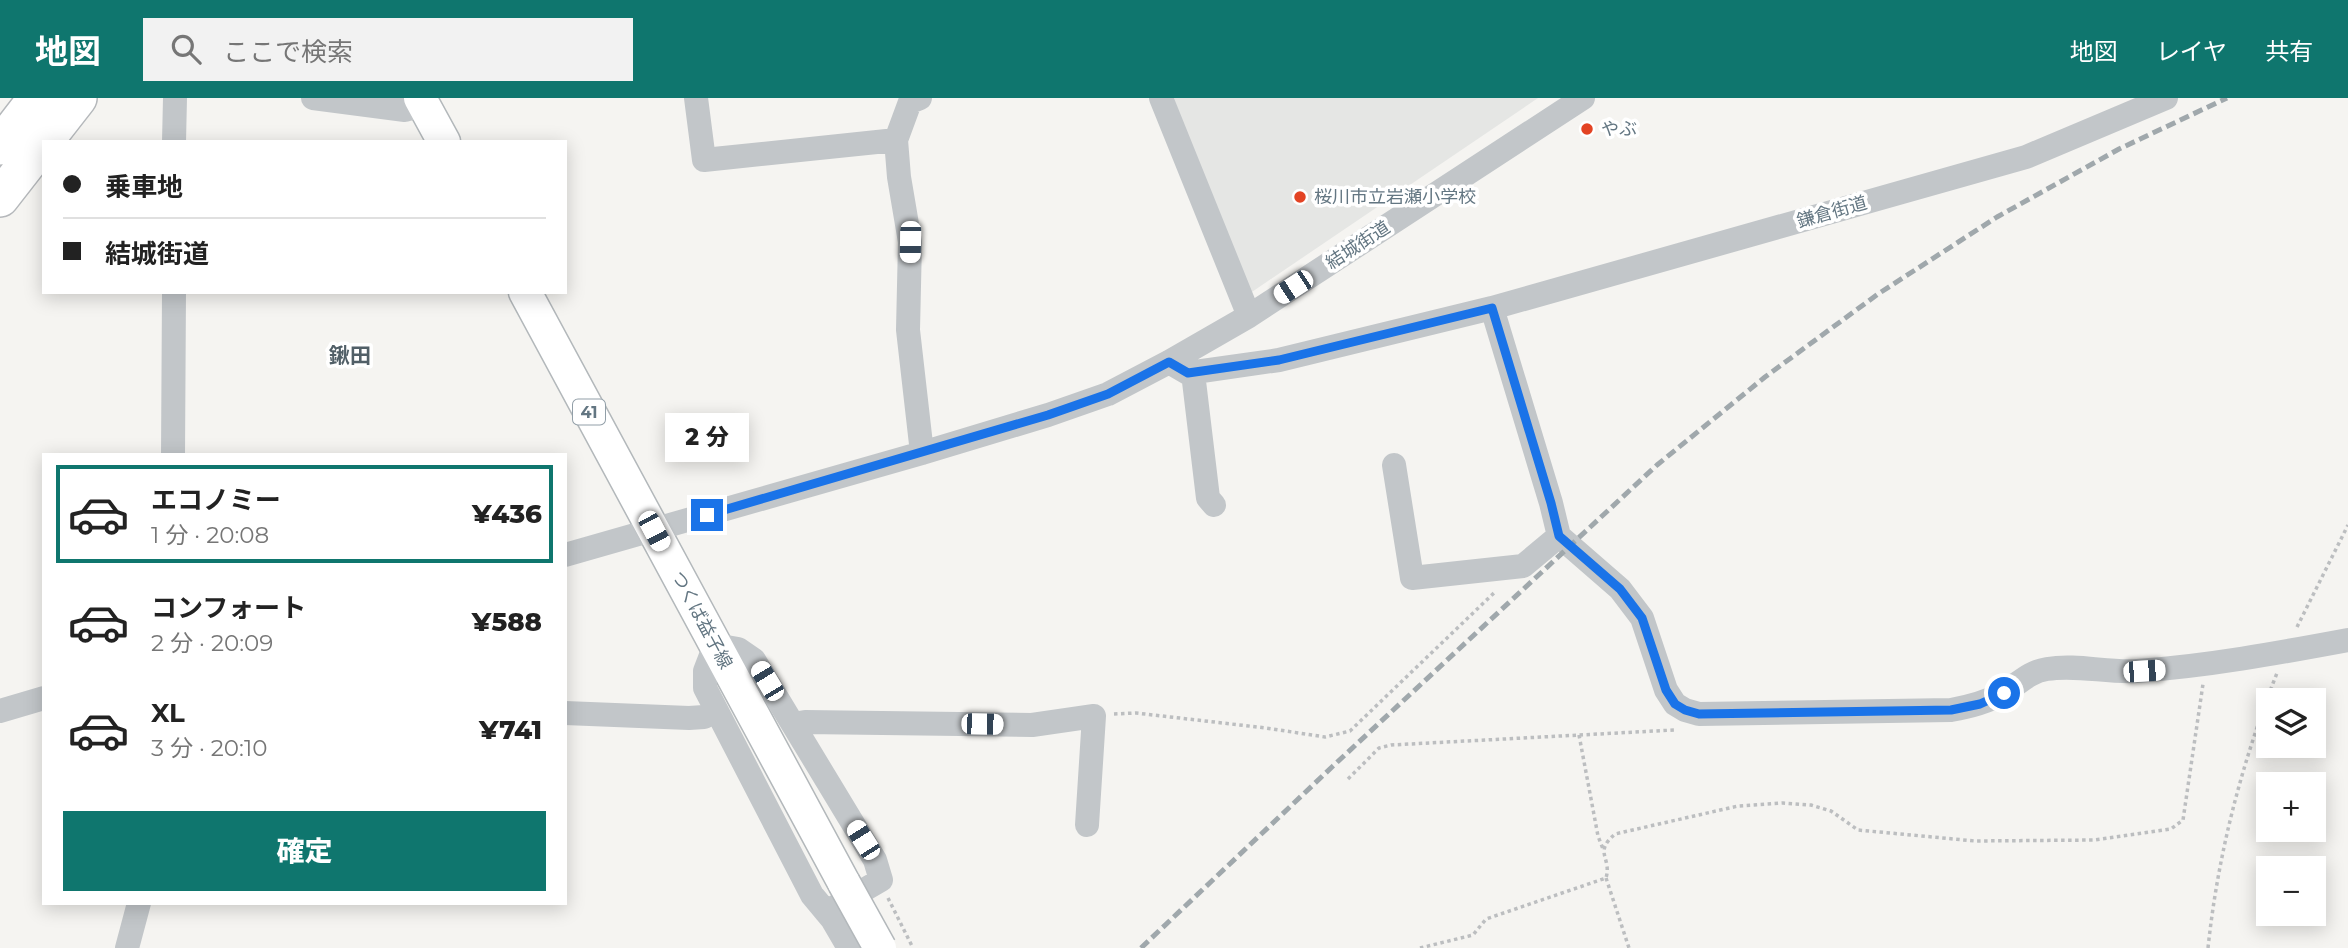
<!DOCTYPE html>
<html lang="ja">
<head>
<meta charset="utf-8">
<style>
	body { margin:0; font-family:Montserrat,"Noto Sans JP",sans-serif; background:#f2f2f2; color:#222; height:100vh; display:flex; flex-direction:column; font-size:26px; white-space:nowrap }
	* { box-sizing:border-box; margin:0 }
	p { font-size:23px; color:#767676 }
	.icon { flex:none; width:38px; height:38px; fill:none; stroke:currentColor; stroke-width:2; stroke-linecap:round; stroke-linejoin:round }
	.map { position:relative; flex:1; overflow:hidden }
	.details { position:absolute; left:42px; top:355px; width:525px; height:452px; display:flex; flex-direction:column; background:#fff; border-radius:0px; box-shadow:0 4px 18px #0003 }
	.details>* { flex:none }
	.guide { position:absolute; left:42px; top:42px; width:525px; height:154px; border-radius:0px; box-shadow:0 4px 18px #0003; display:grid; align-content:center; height:154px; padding:0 21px; background:#fff }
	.buttons { position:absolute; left:2256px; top:590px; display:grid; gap:14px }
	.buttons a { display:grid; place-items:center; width:70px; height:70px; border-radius:0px; background:#fff; box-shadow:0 4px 18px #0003; font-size:35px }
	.end { position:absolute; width:32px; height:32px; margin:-16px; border:9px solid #1a73e8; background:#fff; box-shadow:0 0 0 4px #fff }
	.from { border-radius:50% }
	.bubble { position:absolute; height:49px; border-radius:0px; background:#fff; box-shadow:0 4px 18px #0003; font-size:23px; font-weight:800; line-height:49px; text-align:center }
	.car { position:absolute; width:21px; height:42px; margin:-21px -10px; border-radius:9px; box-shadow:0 0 5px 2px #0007; background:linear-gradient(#fff 24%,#345 0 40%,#fff 0 76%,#345 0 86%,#fff 0) }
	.guide b { display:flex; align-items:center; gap:24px; height:66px; font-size:26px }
	.guide b+b { border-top:2px solid #e0e0e0 }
	.guide i { width:18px; height:18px; background:#222 }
	ul { padding:12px 0 0; list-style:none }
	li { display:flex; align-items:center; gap:21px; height:98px; margin:0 14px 10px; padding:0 7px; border:4px solid transparent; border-radius:0px }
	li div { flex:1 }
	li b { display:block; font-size:26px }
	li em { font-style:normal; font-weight:800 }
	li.on { border-color:#0f766e }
	li>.icon { width:63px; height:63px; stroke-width:1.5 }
	.button { display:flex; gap:14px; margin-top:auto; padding:14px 21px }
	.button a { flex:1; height:80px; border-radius:0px; background:#0f766e; color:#fff; font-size:28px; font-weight:800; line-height:80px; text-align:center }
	header { display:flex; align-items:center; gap:42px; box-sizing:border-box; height:98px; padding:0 35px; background:#0f766e; color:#fff }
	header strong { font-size:33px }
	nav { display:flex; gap:38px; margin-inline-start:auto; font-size:24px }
	.search { width:490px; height:63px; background:#f2f2f2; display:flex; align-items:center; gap:18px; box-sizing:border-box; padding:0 24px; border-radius:0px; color:#767676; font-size:26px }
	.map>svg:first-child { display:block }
</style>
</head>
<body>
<header>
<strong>地図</strong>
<div class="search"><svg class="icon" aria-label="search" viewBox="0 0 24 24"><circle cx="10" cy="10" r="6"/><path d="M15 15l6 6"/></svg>ここで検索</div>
<nav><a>地図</a><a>レイヤ</a><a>共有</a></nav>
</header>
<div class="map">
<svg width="2348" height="850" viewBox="0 0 2348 850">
	<rect width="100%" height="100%" fill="#f5f4f1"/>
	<path fill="#e5e6e4" d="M1170 0H1538L1246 198Z"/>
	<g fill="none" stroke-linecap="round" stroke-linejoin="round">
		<g stroke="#b3b8bb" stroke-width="35">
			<path id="major" d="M420 0 444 44
				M525 194 844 785"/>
		</g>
		<g stroke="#b5b8bb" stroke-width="40">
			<path id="highway" d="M0 48 37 0
				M0 100 78 0"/>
		</g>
		<path stroke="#bcbec0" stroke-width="3.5" stroke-dasharray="3.5 3.5" stroke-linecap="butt" d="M2297 529 2348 427
			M1114 616 1136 615 1266 630 1325 639 1350 633 1496 493
			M1579 637 1598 738 1603 751
			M1348 681 1379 650 1391 647 1674 632
			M1606 780 1629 850
			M888 800 913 850
			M1420 850 1473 837 1486 821 1606 780C1612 759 1593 755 1615 736L1738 708 1783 705 1811 707 1831 713 1858 732 1975 743 2094 742 2171 731 2183 722 2203 586
			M2208 850C2218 755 2242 664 2277 575"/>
		<path stroke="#c2c6c9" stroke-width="24" d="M313 0 405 12 424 7
			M696 0 704 62 896 42
			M920 0 910 4 896 42 899 79 910 144 908 232 922 355
			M1161 0 1249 218
			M174 44 175 0
			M1492 210 1551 405 1559 438 1620 491 1642 520 1666 592 1675 606 1685 612 1699 616 1951 612C1968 609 1985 605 2001 596 2017 588 2027 574 2047 571 2077 566 2107 575 2137 573 2208 568 2278 555 2348 542
			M1169 264 1188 275 1279 262 1492 210 2026 59 2166 0
			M1193 275 1208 400 1214 407
			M173 357 174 194
			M1394 367 1412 480 1523 468 1559 438
			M565 457 922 355 1048 317 1108 296 1169 264 1249 218 1583 0
			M0 613 44 600
			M565 615 689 620 704 619 716 613
			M793 626 805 624 1032 627 1094 618 1087 727
			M826 814 881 782 875 762 754 562 738 551 715 547 705 573V590L812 797 832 821 849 850
			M127 850 139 805"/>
		<use href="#major" stroke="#fff" stroke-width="32"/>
		<use href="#highway" stroke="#fff" stroke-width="37"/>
		<path stroke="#a0a8ac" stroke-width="5" stroke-dasharray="10 5" stroke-linecap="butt" d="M1141 850 1333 668 1657 367 1765 279 1878 196 1997 119 2119 51 2227 0"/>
		<g stroke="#b3b8bb" stroke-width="35" stroke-linecap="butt">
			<path id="major-bridge" d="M844 785 880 850"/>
		</g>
		<use href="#major-bridge" stroke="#fff" stroke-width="32"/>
	</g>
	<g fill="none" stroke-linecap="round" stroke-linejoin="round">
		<path stroke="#1a73e8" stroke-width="9" d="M707 417 1048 317 1108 296 1169 264 1188 275 1279 262 1492 210 1551 405 1559 438 1620 491 1642 520 1666 592 1675 606 1685 612 1699 616 1951 612 1980 606 2004 595"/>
	</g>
	<g fill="#e34323" stroke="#fff" stroke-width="2.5">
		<circle cx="1587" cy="31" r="7"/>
		<circle cx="1300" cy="99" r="7"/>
	</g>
	<g text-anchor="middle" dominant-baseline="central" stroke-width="7" stroke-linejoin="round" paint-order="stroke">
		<rect fill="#fff" stroke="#929fa8" stroke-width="2" x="573" y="301.5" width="32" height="25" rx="5"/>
		<g font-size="16" font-weight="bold" fill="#637682">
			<text x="589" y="314">41</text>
		</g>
		<g font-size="18" fill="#637682" stroke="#fff" text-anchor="start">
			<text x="1601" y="31">やぶ</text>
			<text x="1314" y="99">桜川市立岩瀬小学校</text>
		</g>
		<g font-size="18" fill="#637682" stroke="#fff">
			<text transform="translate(1832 114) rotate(-16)">鎌倉街道</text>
			<text transform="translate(1358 147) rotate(-33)">結城街道</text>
			<text transform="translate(702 522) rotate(62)">つくば益子線</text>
		</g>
		<g font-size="21" font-weight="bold" fill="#515f67" stroke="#fff">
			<text x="350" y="257">鍬田</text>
		</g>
	</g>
</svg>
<div class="buttons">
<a><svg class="icon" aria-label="layers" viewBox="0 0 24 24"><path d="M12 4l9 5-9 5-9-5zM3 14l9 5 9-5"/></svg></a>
<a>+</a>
<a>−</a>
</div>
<i class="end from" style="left:2004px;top:595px"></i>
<i class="end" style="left:707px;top:417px"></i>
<div class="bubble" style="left:665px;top:315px;width:84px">2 分</div>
<i class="car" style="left:910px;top:144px;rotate:181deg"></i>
<i class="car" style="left:1293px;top:189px;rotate:237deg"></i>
<i class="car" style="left:654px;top:433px;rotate:152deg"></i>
<i class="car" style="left:2144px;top:573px;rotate:86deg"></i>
<i class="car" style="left:767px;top:583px;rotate:329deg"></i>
<i class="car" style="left:982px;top:626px;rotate:91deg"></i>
<i class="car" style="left:863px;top:742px;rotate:328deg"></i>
<div class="guide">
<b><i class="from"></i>乗車地</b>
<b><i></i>結城街道</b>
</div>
<section class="details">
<ul>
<li class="on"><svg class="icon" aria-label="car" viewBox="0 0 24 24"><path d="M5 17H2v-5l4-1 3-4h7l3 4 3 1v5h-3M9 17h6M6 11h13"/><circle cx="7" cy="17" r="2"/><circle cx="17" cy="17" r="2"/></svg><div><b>エコノミー</b><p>1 分 · 20:08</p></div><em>¥436</em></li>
<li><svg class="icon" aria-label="car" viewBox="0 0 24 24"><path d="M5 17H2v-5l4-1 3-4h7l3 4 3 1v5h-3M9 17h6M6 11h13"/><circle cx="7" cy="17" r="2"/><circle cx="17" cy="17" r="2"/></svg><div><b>コンフォート</b><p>2 分 · 20:09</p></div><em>¥588</em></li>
<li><svg class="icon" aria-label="car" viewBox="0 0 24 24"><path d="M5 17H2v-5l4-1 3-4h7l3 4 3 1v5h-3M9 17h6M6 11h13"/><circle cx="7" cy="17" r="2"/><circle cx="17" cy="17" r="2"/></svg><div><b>XL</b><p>3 分 · 20:10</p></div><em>¥741</em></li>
</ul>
<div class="button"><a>確定</a></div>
</section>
</div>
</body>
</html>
